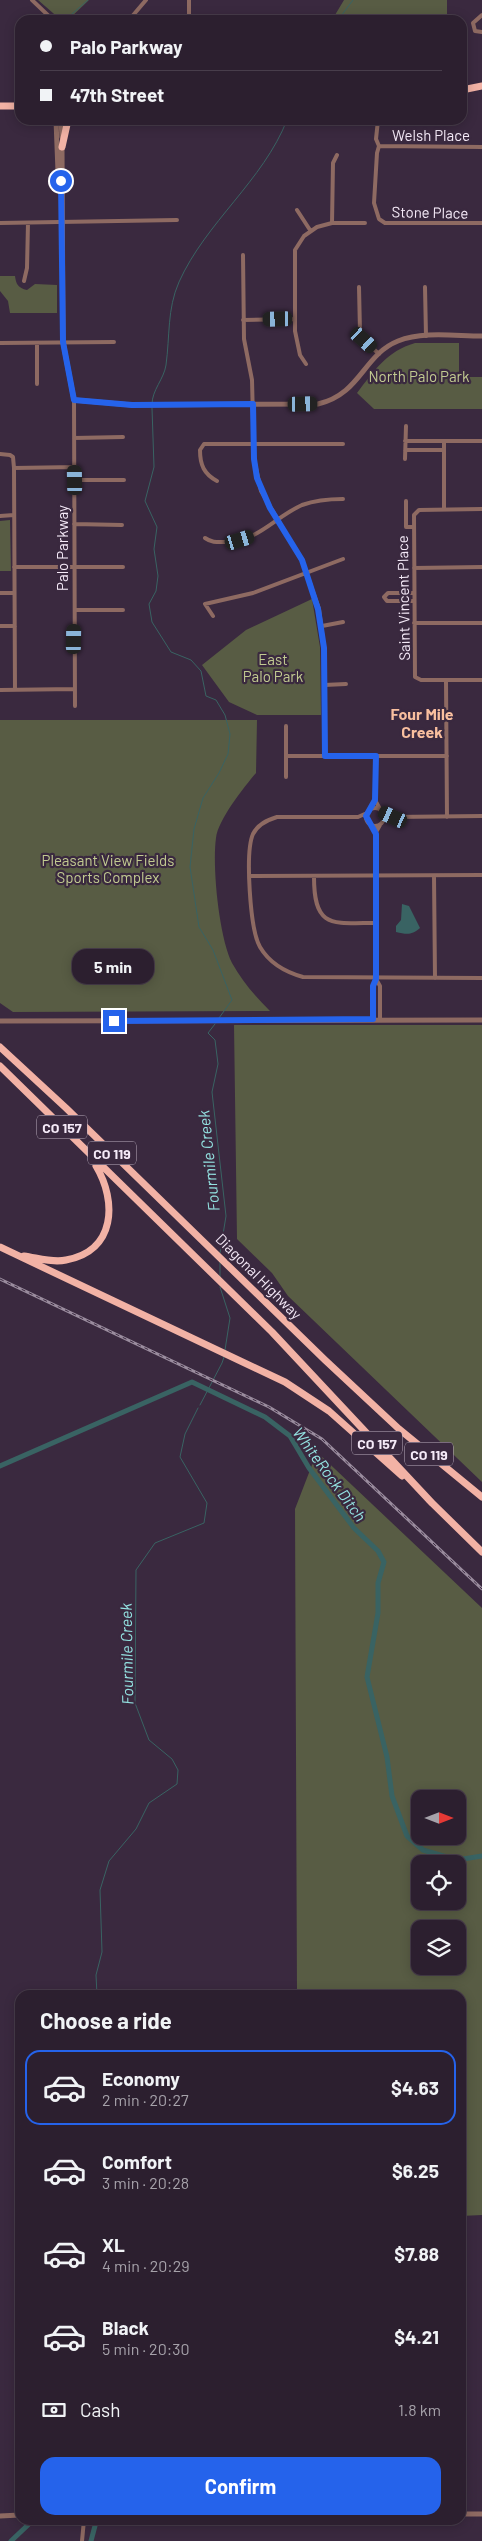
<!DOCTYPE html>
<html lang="en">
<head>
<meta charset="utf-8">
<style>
	body { margin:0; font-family:Barlow,sans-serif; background:#342737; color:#f1f3f6; height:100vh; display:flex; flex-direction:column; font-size:19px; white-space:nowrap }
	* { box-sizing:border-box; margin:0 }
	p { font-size:16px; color:#a6a2aa }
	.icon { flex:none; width:28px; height:28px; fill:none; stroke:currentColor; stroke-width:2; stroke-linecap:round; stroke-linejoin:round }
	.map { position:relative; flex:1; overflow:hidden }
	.side { position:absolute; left:15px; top:1990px; width:451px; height:535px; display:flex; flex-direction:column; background:#2c1f2f; border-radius:15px; box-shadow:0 2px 12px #0003,0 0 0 1px #483d4b }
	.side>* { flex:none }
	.hud { position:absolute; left:15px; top:15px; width:452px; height:110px; border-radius:15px; box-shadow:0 2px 12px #0003,0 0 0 1px #483d4b; display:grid; align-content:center; height:110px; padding:0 25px; background:#2c1f2f }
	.needle { width:32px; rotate:90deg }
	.tools { position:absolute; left:411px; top:1790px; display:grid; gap:10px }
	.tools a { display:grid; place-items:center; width:55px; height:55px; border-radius:10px; background:#2c1f2f; box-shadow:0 2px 12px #0003,0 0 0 1px #483d4b; font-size:25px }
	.end { position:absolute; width:22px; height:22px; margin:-11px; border:6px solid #2563eb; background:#fff; box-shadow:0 0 0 2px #fff }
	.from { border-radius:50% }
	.bubble { position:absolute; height:35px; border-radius:15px; background:#2c1f2f; box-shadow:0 2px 12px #0003,0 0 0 1px #483d4b; font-size:16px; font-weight:700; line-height:35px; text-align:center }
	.car { position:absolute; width:15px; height:30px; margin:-15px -8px; border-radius:6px; box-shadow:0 0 4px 1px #0007; background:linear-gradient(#222 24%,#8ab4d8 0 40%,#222 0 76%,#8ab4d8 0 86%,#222 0) }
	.hud b { display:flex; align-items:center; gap:18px; height:48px; font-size:19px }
	.hud b+b { border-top:1px solid #483d4b }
	.hud i { width:12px; height:12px; background:#f1f3f6 }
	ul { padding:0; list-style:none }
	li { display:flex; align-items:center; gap:15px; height:75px; margin:0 10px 8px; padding:0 15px; border:2px solid transparent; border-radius:15px }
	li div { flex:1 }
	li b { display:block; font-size:19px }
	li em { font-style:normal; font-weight:700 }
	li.current { border-color:#2563eb }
	li>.icon { width:45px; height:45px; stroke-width:1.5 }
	h2 { padding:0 25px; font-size:22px; line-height:60px }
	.pay { display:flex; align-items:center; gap:12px; height:55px; padding:0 25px; font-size:19px }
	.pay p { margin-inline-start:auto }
	.action { display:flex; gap:10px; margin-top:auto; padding:10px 25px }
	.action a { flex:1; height:58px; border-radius:15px; background:#2563eb; color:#fff; font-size:20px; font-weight:700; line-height:58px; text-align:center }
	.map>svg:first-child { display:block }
</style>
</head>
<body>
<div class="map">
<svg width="482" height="2541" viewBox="0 0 482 2541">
	<rect width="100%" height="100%" fill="#3a293f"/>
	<path fill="#585c44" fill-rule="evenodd" d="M38 0H89L68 20H61Z
		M344 0H447V20H332Z
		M0 276H15C16 284 18 288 27 290L35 284 57 285V313H10L8 301 0 291Z
		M415 343H459V377H482V409H374L357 393C374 371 387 351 415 343Z
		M10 520 11 571H0V521Z
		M312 599 320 647 321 715H257L229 702 202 665 246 630Z
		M0 720H257L256 773C244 787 218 820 216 838 212 866 219 937 232 963 242 981 255 996 270 1011L13 1012 0 1003Z
		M234 1025H482V1482L288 1296 272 1273 237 1239Z
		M317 1452 482 1608V2215L461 2216V1995H297L295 1509ZM420 1799H458V1836H420ZM420 1864H458V1901H420ZM420 1929H458V1966H420Z"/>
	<path fill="#396363" d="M402 904 409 906 420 928C411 936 406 934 396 932V926L401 920Z"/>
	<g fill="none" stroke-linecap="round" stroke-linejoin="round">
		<path stroke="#396363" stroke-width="1" d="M65 20 88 0
			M338 20 353 0
			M152 404C152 390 164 379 166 365 170 336 167 309 179 282 206 222 263 181 287 120
			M152 408 154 467 145 501 157 527 154 549 158 576 156 591 149 604 152 622 171 652 191 660 201 671 206 696 216 700 225 715 230 734 228 754 219 773 203 798 194 829 190 867 199 927 213 950 232 1000 219 1018
			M215 1024 208 1033 215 1040 218 1064 212 1092 226 1216 220 1253
			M220 1278V1262
			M220 1287 230 1318 225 1350
			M200 1405 222 1363 224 1357
			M97 1995 96 1975 102 1952 100 1890 109 1861 136 1829 149 1803 177 1784 178 1770 172 1759 149 1740 135 1703 136 1570 155 1543 204 1523 207 1503 180 1457 185 1434 198 1408"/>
		<path stroke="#396363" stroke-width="5" d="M0 1466 192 1382 265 1417 290 1436 309 1468 354 1528 378 1551 384 1562 378 1583V1613L367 1677 387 1757 392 1796 407 1836 423 1850 457 1860 482 1856
			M11 2541 29 2524
			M91 2541 96 2522"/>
		<path stroke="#8e6a62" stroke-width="4" d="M32 0 53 20
			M189 0V20
			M482 15 473 23 475 31 482 32
			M129 20 146 0
			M378 120 376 139 379 146 377 153 374 203 379 219 385 223H482
			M379 146 482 147
			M297 210 310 230
			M0 223 177 220
			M332 223 333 163 337 155
			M243 255 244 339 252 380 254 459 261 491 302 561 319 609 324 648 325 756
			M24 281 27 268 28 223
			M359 287 360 332 364 340 379 354
			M425 287 426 336
			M243 320 295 319
			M0 343 114 342
			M306 364 300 355 295 331V250L304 236 317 227 332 223H365
			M37 384V343
			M74 400 75 706
			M74 438 123 437
			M405 441H482
			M405 450H444
			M0 454 10 455 13 457 14 468 75 467
			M405 459 406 426
			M14 468 15 690
			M75 480H124
			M217 481C204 474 200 465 200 450L204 444H343
			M406 501V527H414
			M444 509V442
			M482 509 419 510 414 515 415 677 421 680H482
			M0 516 14 515
			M74 524 122 525
			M205 538C212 543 218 542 227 542 258 541 275 517 302 505 316 500 329 499 343 499
			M14 567H123
			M414 568 482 567
			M0 593H14
			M414 593H388L384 597 387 601H414
			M75 610H123
			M213 616 205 604 253 593 343 559
			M414 623H482
			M0 626H15
			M322 626 343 622
			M446 680 447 817
			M324 685 346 684
			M0 690 75 689
			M287 756H447
			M376 756 375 800 380 809
			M286 777V726
			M366 817a9 9 0 1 1 18 0a9 9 0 1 1-18 0Z
			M367 813 358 817H277C267 820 258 824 253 834 245 852 250 930 260 947 270 964 285 972 303 977L482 978
			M383 821 393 817 482 816
			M251 876 482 875
			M434 876 435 978
			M314 877C314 929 332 923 376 923
			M376 979 380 986V1019
			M373 1019V986L376 979 375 834 380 825
			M82 2541 84 2520"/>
		<path stroke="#8e6a62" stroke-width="5" d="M56 120 58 172 61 181
			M61 120 62 137
			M62 146 63 342 74 400 132 405 318 404C361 394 363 355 398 341 423 331 455 336 482 336
			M0 1021 482 1020
			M461 2514H482
			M0 2516 20 2515"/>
		<path stroke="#f2b2a5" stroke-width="7" d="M462 90 482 86
			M0 106H20
			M62 147 68 120
			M0 1047 66 1108 325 1360 399 1429 482 1497
			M0 1066 272 1332 432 1503
			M0 1247 285 1382 329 1411 402 1476
			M24 1256C38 1258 53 1263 66 1260 116 1251 117 1201 96 1166
			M429 1500 482 1552"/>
		<g stroke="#9a8c9e" stroke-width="3">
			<path id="rail" d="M0 1279 269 1407 322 1439 482 1589"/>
		</g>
		<use href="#rail" stroke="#3a293f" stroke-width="1" stroke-dasharray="4" stroke-linecap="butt"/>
	</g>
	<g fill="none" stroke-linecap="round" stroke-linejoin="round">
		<path stroke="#2563eb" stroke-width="6" d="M61 181 63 342 74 400 132 405 253 404 254 459 257 478 270 508 302 560 318 609 324 648 325 756H376L375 800 366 816 376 834V979L373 986V1019L114 1021"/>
	</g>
	<g text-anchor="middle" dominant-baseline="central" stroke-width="4.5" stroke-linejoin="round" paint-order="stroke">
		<g fill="#3a293f" stroke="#bdb0c0" stroke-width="1">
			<rect x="37" y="1115.5" width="50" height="23" rx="4"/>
			<rect x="88" y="1141.5" width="48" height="23" rx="4"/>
			<rect x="352" y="1431.5" width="50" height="23" rx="4"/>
			<rect x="405" y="1442.5" width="48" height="23" rx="4"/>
		</g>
		<g font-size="14" font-weight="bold" fill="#f5eaf8">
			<text x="62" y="1127">CO 157</text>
			<text x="112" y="1153">CO 119</text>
			<text x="377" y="1443">CO 157</text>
			<text x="429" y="1454">CO 119</text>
		</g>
		<g font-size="15" fill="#f5eaf8" stroke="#3a293f">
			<text x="431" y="135">Welsh Place</text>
			<text transform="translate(430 212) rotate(1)">Stone Place</text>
			<text transform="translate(62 548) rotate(-90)">Palo Parkway</text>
			<text transform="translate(403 598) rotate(-91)">Saint Vincent Place</text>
			<text transform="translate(259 1276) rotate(45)">Diagonal Highway</text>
		</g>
		<g font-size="15" fill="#c2cb91" stroke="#3a293f">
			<text x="419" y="376">North Palo Park</text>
			<text x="273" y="659">East<tspan x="273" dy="17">Palo Park</tspan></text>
			<text x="108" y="860">Pleasant View Fields<tspan x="108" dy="17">Sports Complex</tspan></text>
		</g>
		<g font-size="16" font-weight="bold" fill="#f9bf9f" stroke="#3a293f">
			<text x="422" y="713">Four Mile<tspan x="422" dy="18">Creek</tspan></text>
		</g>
		<g font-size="16" font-style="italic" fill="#94e3e2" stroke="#3a293f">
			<text transform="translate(208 1161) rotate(-96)">Fourmile Creek</text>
			<text transform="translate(330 1474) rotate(54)">WhiteRock Ditch</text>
			<text transform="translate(126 1654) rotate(-91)">Fourmile Creek</text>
		</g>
	</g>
</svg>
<div class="tools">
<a><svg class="needle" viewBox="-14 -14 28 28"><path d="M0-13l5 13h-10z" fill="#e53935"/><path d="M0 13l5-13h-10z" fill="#a6a2aa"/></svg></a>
<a><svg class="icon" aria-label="locate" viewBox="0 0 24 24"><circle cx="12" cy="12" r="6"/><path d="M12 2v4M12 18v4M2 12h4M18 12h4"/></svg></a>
<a><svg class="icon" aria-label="layers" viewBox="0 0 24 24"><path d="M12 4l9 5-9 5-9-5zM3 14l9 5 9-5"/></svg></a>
</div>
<i class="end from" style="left:61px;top:181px"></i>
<i class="end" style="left:114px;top:1021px"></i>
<div class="bubble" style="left:72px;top:949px;width:82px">5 min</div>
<i class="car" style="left:278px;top:319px;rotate:269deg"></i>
<i class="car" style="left:364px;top:340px;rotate:132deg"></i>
<i class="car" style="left:303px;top:404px;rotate:89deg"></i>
<i class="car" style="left:75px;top:480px;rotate:359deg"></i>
<i class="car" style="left:240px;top:540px;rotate:73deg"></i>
<i class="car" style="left:74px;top:639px;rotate:1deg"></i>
<i class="car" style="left:393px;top:817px;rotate:294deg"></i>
<div class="hud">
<b><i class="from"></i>Palo Parkway</b>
<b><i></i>47th Street</b>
</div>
<section class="side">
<h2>Choose a ride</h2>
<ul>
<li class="current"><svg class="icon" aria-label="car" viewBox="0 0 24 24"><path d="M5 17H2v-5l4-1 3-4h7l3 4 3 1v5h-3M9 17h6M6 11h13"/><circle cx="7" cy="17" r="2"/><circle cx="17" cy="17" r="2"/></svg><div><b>Economy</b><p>2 min · 20:27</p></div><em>$4.63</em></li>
<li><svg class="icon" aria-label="car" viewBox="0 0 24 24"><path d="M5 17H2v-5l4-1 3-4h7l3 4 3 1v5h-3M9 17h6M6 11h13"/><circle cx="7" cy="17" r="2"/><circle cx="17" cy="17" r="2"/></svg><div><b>Comfort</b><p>3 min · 20:28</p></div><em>$6.25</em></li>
<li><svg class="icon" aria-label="car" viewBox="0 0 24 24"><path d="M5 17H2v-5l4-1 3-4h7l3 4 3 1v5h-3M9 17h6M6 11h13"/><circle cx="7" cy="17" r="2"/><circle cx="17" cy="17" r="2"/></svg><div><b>XL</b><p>4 min · 20:29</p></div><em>$7.88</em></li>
<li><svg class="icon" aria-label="car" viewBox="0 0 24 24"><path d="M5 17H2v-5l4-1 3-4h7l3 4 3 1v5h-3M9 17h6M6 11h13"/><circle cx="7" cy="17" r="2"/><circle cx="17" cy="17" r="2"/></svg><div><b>Black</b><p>5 min · 20:30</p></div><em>$4.21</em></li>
</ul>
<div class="pay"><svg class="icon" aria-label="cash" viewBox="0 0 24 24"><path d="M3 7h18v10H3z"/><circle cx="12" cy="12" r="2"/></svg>Cash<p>1.8 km</p></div>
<div class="action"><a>Confirm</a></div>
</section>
</div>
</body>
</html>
